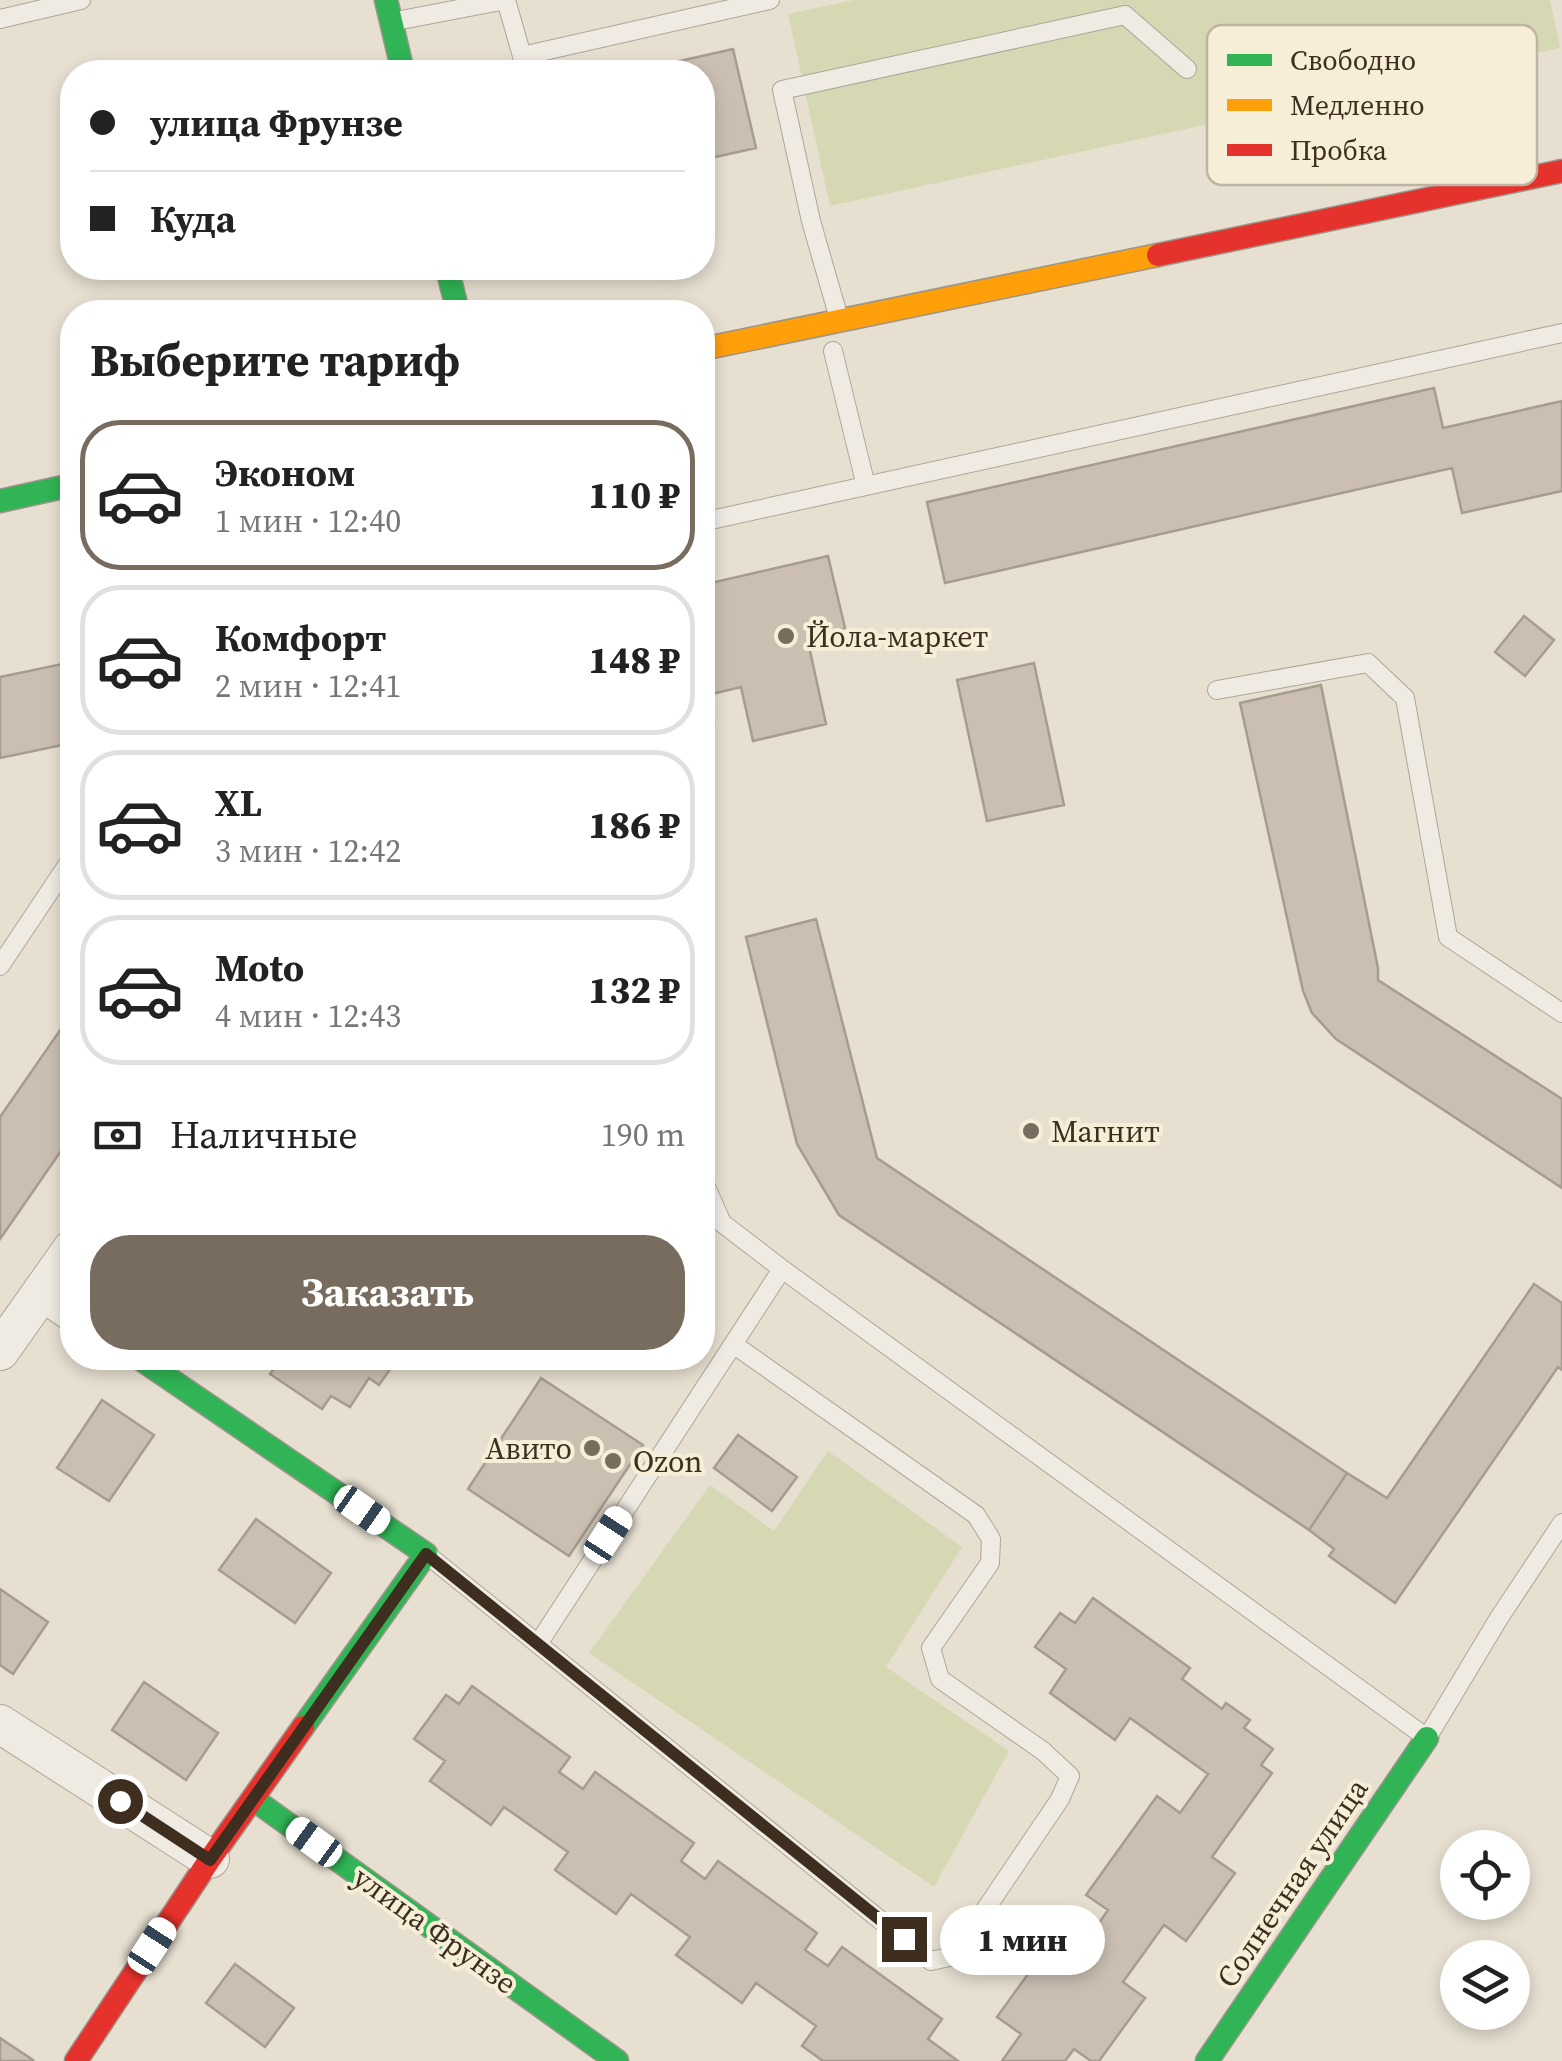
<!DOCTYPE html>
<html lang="ru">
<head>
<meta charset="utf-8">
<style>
	body { margin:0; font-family:"Source Serif 4",serif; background:#f2f2f2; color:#222; height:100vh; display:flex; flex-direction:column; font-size:38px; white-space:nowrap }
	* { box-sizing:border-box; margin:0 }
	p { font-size:32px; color:#767676 }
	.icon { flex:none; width:55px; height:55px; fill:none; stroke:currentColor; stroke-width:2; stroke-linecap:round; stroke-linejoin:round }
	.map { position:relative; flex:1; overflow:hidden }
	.side { position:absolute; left:60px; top:300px; width:655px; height:1070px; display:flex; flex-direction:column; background:#fff; border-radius:40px; box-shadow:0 5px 15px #0003 }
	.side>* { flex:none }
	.guide { position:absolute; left:60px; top:60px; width:655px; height:220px; border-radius:40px; box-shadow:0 5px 15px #0003; display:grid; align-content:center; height:220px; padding:0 30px; background:#fff }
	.controls { position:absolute; left:1440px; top:1830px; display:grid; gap:20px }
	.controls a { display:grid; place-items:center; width:90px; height:90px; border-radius:50%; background:#fff; box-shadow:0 5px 15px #0003; font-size:50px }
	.end { position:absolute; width:45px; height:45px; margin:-22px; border:12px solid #3d2e20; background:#fff; box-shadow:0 0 0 5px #fff }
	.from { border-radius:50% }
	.bubble { position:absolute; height:70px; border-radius:35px; background:#fff; box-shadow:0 5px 15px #0003; font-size:32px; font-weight:800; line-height:70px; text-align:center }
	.car { position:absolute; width:30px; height:60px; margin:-30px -15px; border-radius:12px; box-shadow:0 0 8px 2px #0007; background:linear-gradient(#fff 24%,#345 0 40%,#fff 0 76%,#345 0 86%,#fff 0) }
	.guide b { display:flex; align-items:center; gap:35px; height:95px; font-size:38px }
	.guide b+b { border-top:2px solid #e0e0e0 }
	.guide i { width:25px; height:25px; background:#222 }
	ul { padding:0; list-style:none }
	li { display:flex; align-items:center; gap:30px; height:150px; margin:0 20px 15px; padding:0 10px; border:5px solid #e0e0e0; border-radius:40px }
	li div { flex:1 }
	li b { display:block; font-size:38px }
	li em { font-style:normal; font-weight:800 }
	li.active { border-color:#786c5e }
	li>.icon { width:90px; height:90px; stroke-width:1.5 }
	h2 { padding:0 30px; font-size:45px; line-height:120px }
	.pay { display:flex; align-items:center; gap:25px; height:110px; padding:0 30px; font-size:38px }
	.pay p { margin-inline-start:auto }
	.primary-button { display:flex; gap:20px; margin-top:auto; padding:20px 30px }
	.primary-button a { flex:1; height:115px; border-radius:40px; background:#786c5e; color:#fff; font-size:40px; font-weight:800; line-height:115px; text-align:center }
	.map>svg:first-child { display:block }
</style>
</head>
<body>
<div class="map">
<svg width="1562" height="2061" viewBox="0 0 1562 2061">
	<rect width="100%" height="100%" fill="#e7e0d1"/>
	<path fill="#d6d7b3" d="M854 0H1550L1560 48 830 206 788 14Z
		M828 1451 962 1547 886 1667 1009 1751 934 1887 589 1653 710 1485 774 1531Z"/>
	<path fill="#cbbfb2" stroke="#a89c90" stroke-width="2.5" d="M733 49 756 148 702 160V72H631Z
		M1434 388 1443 428 1562 401V491L1462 513 1452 468 945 583 927 502Z
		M828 556 845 628 807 637 826 724 753 741 741 687 708 695 714 721 702 723V585Z
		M1524 616 1554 640 1525 676 1495 652Z
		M72 662V743L0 758V677Z
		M1034 663 1064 805 987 821 957 680Z
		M1321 685 1378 968V980L1562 1099V1188L1336 1039 1312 1013 1303 991 1240 703Z
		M816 919 877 1158 1347 1473 1309 1530 839 1215 797 1144 746 937Z
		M72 1013V1135L0 1239V1117Z
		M1534 1284 1562 1303V1370L1558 1367 1395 1603 1329 1556 1334 1549 1309 1530 1347 1473 1387 1498Z
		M282 1358H398L379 1385 369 1378 350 1407 331 1396 322 1409 270 1374Z
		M541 1378 643 1445 569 1556 468 1489Z
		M102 1400 154 1435 109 1501 57 1468Z
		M738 1435 797 1477 772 1511 714 1468Z
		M256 1519 331 1573 295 1623 219 1570Z
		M0 1589 48 1622 13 1674 0 1665Z
		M1093 1598 1190 1668 1182 1679 1222 1709 1226 1703 1250 1720 1244 1728 1273 1749 1261 1765 1272 1773 1212 1857 1235 1873 1186 1941 1164 1925 1123 1982 1145 1998 1099 2061H1091L1074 2049 1065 2061H1002L1021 2034 997 2017 1067 1920 1090 1936 1108 1910 1086 1895 1157 1796 1180 1813 1208 1774 1130 1718 1115 1740 1050 1693 1066 1669 1035 1647 1060 1613 1075 1623Z
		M144 1682 218 1733 186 1780 112 1730Z
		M472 1686 570 1757 559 1772 583 1789 595 1772 694 1843 681 1861 705 1879 718 1861 817 1933 805 1950 828 1966 842 1947 942 2019 928 2039 958 2061H823L802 2046 816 2026 756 1983 742 2003 676 1955 690 1937 631 1894 616 1914 555 1870 568 1852 504 1807 491 1825 430 1781 445 1761 414 1739 446 1695 459 1704Z
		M235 1964 294 2008 265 2047 206 2003Z
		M0 2038 33 2060 32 2061H0Z"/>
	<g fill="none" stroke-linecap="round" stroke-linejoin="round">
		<g stroke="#ada599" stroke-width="20">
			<path id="lane" d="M506 0 522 56 770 0
				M0 19 81 0
				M396 21 506 0
				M838 315 811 221 782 90 1125 15 1187 69
				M833 351 866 486
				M702 522 1562 333
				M1217 690 1368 663 1405 698 1448 937 1562 1013
				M0 966 72 858
				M702 1178 722 1223 782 1269 1427 1738 1499 1618 1562 1523
				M430 1557 931 1961 954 1956 1060 1799 1070 1776 1043 1751 940 1679 931 1648 990 1563 991 1539 976 1515 733 1344
				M538 1644 782 1269"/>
		</g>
		<g stroke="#ada599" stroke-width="40">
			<path id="street" d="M42 1291 72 1312
				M0 1351 72 1249
				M0 1724 210 1859"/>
		</g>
		<g stroke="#9c958a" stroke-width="25">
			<path id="fast" d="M386 0 403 72
				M447 268 458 312
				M0 501 72 485
				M139 1358 426 1554 303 1727
				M253 1799 617 2061
				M1207 2061 1427 1738"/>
		</g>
		<g stroke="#9c958a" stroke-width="25">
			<path id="slow" d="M702 349 1158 255"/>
		</g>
		<g stroke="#9c958a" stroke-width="25">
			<path id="jam" d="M1158 255 1562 171
				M76 2061 210 1859 303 1727"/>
		</g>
		<use href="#lane" stroke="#efebe3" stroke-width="18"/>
		<use href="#street" stroke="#efebe3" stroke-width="38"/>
		<use href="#fast" stroke="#30b455" stroke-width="22"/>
		<use href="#slow" stroke="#ff9f0a" stroke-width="22"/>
		<use href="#jam" stroke="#e5322d" stroke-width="22"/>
	</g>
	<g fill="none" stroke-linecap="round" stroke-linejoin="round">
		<path stroke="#3d2e20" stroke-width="12" d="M120 1801 210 1860 426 1554 904 1939"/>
	</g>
	<g fill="#786c5e" stroke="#f7eed8" stroke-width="4">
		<circle cx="786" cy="636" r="10"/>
		<circle cx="1031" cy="1131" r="10"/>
		<circle cx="592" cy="1448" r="10"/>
		<circle cx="613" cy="1461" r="10"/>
	</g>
	<g text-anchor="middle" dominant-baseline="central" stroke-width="8" stroke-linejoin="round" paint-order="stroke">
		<g font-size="30" fill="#3d2e20" stroke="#f7eed8" text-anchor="start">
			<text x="806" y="636">Йола-маркет</text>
			<text x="1051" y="1131">Магнит</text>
			<text x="572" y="1448" text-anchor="end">Авито</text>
			<text x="633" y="1461">Ozon</text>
		</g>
		<g font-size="30" fill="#3d2e20" stroke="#f7eed8">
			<text transform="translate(1292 1883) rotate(-56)">Солнечная улица</text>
			<text transform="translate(435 1930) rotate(36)">улица Фрунзе</text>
		</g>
	</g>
	<rect x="1207" y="25" width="330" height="160" rx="15" fill="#f7eed8" stroke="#bfb4a1" stroke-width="2.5"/>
	<rect x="1227" y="54" width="45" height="12" fill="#30b455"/>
	<rect x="1227" y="99" width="45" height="12" fill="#ff9f0a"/>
	<rect x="1227" y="144" width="45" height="12" fill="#e5322d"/>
	<g font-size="28" fill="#3d2e20">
		<text x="1290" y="70">Свободно</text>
		<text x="1290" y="115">Медленно</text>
		<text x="1290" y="160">Пробка</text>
	</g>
</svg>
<div class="controls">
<a><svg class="icon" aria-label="locate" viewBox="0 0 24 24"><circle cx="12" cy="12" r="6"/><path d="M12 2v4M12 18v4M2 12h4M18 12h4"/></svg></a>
<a><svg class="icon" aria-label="layers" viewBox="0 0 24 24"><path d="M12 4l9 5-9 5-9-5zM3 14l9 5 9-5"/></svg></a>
</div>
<i class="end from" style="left:120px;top:1801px"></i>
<i class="end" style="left:904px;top:1939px"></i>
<div class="bubble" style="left:940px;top:1905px;width:165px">1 мин</div>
<i class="car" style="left:362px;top:1510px;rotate:125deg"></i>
<i class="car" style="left:608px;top:1535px;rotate:33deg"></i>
<i class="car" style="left:314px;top:1842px;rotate:306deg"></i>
<i class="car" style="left:152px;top:1946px;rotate:33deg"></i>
<div class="guide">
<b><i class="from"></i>улица Фрунзе</b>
<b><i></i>Куда</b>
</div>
<section class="side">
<h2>Выберите тариф</h2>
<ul>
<li class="active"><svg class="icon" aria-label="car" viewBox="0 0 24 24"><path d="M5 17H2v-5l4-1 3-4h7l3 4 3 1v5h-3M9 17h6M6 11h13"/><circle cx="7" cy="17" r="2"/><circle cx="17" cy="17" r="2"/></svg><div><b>Эконом</b><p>1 мин · 12:40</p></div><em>110 ₽</em></li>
<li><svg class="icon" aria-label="car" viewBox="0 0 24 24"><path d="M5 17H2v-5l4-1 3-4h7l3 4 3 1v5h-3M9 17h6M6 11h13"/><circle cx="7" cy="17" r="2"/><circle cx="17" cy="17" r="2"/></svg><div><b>Комфорт</b><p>2 мин · 12:41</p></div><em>148 ₽</em></li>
<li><svg class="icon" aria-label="car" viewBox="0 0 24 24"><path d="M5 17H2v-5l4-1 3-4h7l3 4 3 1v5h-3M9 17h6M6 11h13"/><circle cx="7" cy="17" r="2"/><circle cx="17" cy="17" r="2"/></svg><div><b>XL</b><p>3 мин · 12:42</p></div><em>186 ₽</em></li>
<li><svg class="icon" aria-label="car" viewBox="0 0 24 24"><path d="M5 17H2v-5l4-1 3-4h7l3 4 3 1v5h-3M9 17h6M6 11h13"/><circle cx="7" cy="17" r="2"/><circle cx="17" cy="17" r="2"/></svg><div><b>Moto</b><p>4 мин · 12:43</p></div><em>132 ₽</em></li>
</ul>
<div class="pay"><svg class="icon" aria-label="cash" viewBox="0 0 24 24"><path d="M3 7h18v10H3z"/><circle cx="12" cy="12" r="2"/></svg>Наличные<p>190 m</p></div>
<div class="primary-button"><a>Заказать</a></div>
</section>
</div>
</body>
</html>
